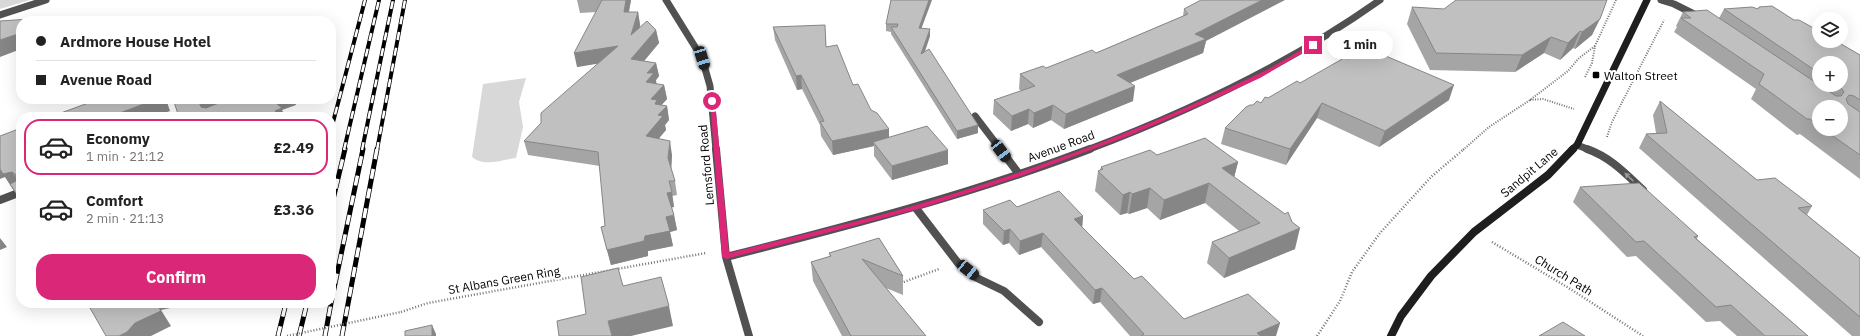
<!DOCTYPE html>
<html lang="en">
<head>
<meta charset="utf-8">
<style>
	body { margin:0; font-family:"IBM Plex Sans",sans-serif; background:#f6f6f6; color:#222; height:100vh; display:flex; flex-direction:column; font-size:15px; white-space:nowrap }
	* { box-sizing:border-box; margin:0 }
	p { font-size:13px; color:#767676 }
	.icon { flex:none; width:22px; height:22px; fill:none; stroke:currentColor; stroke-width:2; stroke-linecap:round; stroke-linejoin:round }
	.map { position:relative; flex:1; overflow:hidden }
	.details { position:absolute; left:16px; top:112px; width:320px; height:196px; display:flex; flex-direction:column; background:#fff; border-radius:16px; box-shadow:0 4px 16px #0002 }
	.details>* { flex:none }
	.top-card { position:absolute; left:16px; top:16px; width:320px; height:88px; border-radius:16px; box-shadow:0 4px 16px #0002; display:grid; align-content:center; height:88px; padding:0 20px; background:#fff }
	.buttons { position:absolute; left:1812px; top:12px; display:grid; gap:8px }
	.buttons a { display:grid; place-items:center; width:36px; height:36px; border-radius:50%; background:#fff; box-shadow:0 4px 16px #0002; font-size:20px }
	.end { position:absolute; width:18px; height:18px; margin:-9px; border:5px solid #db2777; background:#fff; box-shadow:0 0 0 2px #fff }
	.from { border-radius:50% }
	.bubble { position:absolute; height:28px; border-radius:14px; background:#fff; box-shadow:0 4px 16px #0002; font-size:13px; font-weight:800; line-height:28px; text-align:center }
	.car { position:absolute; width:12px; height:24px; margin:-12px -6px; border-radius:5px; box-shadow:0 0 3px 1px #0007; background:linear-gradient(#222 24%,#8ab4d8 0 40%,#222 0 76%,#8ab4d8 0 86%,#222 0) }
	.top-card b { display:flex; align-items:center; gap:14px; height:38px; font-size:15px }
	.top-card b+b { border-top:1px solid #e0e0e0 }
	.top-card i { width:10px; height:10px; background:#222 }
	ul { padding:7px 0 0; list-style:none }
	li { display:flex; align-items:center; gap:12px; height:56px; margin:0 8px 6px; padding:0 12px; border:2px solid transparent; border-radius:16px }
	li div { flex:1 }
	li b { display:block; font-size:15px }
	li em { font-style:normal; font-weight:800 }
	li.current { border-color:#db2777 }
	li>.icon { width:36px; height:36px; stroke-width:1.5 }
	.primary-button { display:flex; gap:8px; margin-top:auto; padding:8px 20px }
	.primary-button a { flex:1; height:46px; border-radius:16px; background:#db2777; color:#fff; font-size:16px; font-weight:800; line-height:46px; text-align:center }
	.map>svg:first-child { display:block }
</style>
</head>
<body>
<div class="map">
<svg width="1860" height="336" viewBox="0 0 1860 336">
	<rect width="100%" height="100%" fill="#fff"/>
	<path fill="#d8d8d8" d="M0 0H30L0 9Z
		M526 78 519 102 523 127 516 158C501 160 484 167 472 157L483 84Z"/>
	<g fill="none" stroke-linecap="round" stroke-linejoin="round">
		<path stroke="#737373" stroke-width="2" stroke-dasharray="1 1.5" stroke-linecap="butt" d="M1585 77 1592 63 1595 46 1616 0
			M1530 100 1543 99 1574 109
			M1607 137 1612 122 1664 20
			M1463 150 1489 127 1530 100 1568 71 1579 58 1595 46"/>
		<path stroke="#737373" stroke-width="2.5" stroke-dasharray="1 2" stroke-linecap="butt" d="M1492 242 1572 290 1643 336
			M901 283 939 269
			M401 312 428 303 706 253
			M1317 336 1340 301 1352 272 1380 233 1431 177 1464 149"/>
		<path stroke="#515151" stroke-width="7" d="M975 116 1001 150"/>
		<path stroke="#515151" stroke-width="8" d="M1000 149 1019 174"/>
		<path stroke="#515151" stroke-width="7" d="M666 0 702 58 710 86 716 150
			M1661 0 1674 4 1698 16
			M0 15 46 0
			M1577 145 1590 150
			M1087 150C1190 111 1290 64 1380 0"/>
		<path stroke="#515151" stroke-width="8" d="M716 149 726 257 749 336
			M1587 149C1610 157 1625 173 1643 190
			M0 200 21 192
			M915 207 958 263 977 278 1004 291 1039 322
			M726 257C849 226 971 194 1090 149"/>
		<path stroke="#1e1e1e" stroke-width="7" d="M1572 150 1577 145 1647 0"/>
		<path stroke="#1e1e1e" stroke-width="8" d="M1391 336 1401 316 1431 276 1474 232 1548 175 1573 149"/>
		<g stroke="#000" stroke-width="4">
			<path id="rail-far1" d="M331 130 365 0
				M344 150 379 0
				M362 150 393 0
				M377 150 405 0"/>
		</g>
		<g stroke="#000" stroke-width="5">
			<path id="rail" d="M331 208 345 149
				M331 303 363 149
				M278 336 286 303
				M299 336 307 303
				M325 336 331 303
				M342 336 377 149"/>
		</g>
		<use href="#rail-far1" stroke="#fff" stroke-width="2.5" stroke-dasharray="8" stroke-linecap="butt"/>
		<use href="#rail" stroke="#fff" stroke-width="3.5" stroke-dasharray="10" stroke-linecap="butt"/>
		<path stroke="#737373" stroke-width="2.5" stroke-dasharray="1 2" stroke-linecap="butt" d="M287 336 401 312"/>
	</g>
	<path fill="#a5a5a5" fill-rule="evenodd" d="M577 0H631L629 12H638L640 25V28L656 30 659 43 644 61 656 63 659 76 656 80V84L664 85 667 99 661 105 667 106 669 120 665 125 666 130 659 138 672 155 671 169 675 181 677 195 672 196 674 207H671L674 215 677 230 670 232 673 246 648 251V256L611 265 601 227 605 226 600 166 528 155 524 141 598 63 577 67 596 12 580 13Z
		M891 0 930 36 925 52 978 133 957 139 891 34V32L886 31V24Z
		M1607 0 1592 35 1575 49 1573 48 1560 60 1544 53 1515 72 1430 70 1407 24 1412 7 1444 9Z
		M1184 9 1206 41 1203 53 1130 83 1133 101 1064 129 1051 120 1033 128 1028 124 1011 131 993 114 994 100 1021 91 1019 89 1020 74 1046 68 1096 53 1183 16Z
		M1724 9 1794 20 1860 55V179L1800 134 1797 135 1751 99 1756 89 1674 32 1677 27 1676 26 1683 12 1719 18ZM1819 63 1841 85H1819ZM1819 107 1841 129H1819Z
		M773 27 826 38V47L871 110 889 129V137L948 164 892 180 874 156V146L833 155 821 136 820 125 802 89 797 90 775 40Z
		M1300 83 1449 100 1379 147 1317 118 1286 165 1221 144 1225 128 1253 105 1261 103 1268 98Z
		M1660 101 1757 180 1812 206 1807 215 1860 258V336H1852L1639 148 1646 134 1656 133 1653 115Z
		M21 128V201L5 177Z
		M1157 155 1238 162 1234 177 1295 249 1224 278 1207 263 1212 242 1239 231 1205 203 1160 220 1147 208 1129 214 1127 213 1120 215 1095 191 1098 171 1100 170 1101 167Z
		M1580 187 1698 236 1697 239 1808 336H1737L1720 321 1706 322 1636 256 1627 257 1573 202Z
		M1017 207 1083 216 1082 227 1134 279 1184 319 1276 336H1130L1100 302 1093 304 1041 247 1019 255 1009 243 1003 245 983 224V210Z
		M879 238 903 276V295L886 288 926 336H842L813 281 811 262 830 257 829 253Z"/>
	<path fill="#868686" d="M626 0H631L626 25 624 12Z
		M929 0H932L919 35V28Z
		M1262 0H1285L1206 41 1203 53 1115 89 1117 75 1195 34Z
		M638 12 640 25 634 48 631 35Z
		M1600 19 1592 35 1575 49 1582 32Z
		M930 29V36L921 61V54Z
		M656 30 659 43 634 73 631 59Z
		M1580 31 1573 48 1560 60 1568 43Z
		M21 33V49L0 57V40Z
		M1551 37 1544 53 1515 72 1522 55Z
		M618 46 621 60 577 67 574 53Z
		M656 63 659 76 656 80 657 87 646 82 647 73Z
		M801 75 802 89 797 90 796 76Z
		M664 85 667 99 659 108 667 106 669 120 665 125 666 130 649 150 646 136 651 99Z
		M1454 85 1449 100 1379 147 1385 131Z
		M1135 86 1133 101 1064 129 1066 114Z
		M157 99H166L170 111 154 117H109Z
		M202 99H243L209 112 201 107 199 102Z
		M271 99H294L296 105 282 110 286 117H278Z
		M1322 103 1317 118 1286 165 1290 149Z
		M1053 105 1051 120 1033 128 1034 113Z
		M1029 109 1028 124 1011 131 1012 116Z
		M978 125V133L957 139V131Z
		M889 129V143L873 142 874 146 833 155 832 141Z
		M670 141 672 155 671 173 668 158Z
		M948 150V164L892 180V166Z
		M1238 162 1233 182 1222 168Z
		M0 169 12 172 21 186 13 189 5 177 0 179Z
		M1209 183 1205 203 1160 220 1164 200Z
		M1150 188 1147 208 1129 214 1132 194Z
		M672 192 674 207 670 208 667 193Z
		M1130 192 1127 213 1120 215 1123 195Z
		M674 215 677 230 670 232 673 246 648 251V256L611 265 607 250 645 236 666 217Z
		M1083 216 1082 230 1074 219Z
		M1300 228 1295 249 1224 278 1229 258Z
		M1010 229 1009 243 1003 245 1004 231Z
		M1043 233 1041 247 1019 255 1020 241Z
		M0 238 7 247 0 250Z
		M1102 288 1100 302 1093 304 1095 290Z
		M156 303H194L161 310 171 326 151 336H119L135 323Z
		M669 306 673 326 631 336H612L608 321Z
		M1280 323 1276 336H1257V333Z
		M432 325 436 334V336H432Z"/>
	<path fill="#c0c0c0" stroke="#868686" d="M602 0H626L624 12H638L631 35 647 21 656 30 631 59 656 63 647 73H654L646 82 664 85 651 99 657 100 655 104 667 106 658 115 663 116 646 136 670 141 668 158 675 181H669L672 192 667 193 674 215 666 217 670 231 645 236 644 241 607 250 601 227 605 226 598 152 524 141 541 123V113L618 46 574 53Z
		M891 0H929L919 28 930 29 921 54 929 49 978 125 957 131 891 27H897L898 24H886Z
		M1201 0H1262L1195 34 1206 39 1117 75 1135 86 1066 114 1053 105 1034 113 1029 109 1012 116 994 100 1035 86 1020 74 1043 66 1046 68 1092 50 1096 53 1188 14 1184 9Z
		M1456 0H1607L1600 19 1582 32 1580 31 1568 43 1551 37 1522 55 1436 53 1412 7 1444 9Z
		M1772 6 1794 20H1799L1819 31V41H1836L1860 55V100L1854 96 1849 95 1846 99 1848 104 1860 112V155L1823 129H1841V107H1819V126L1810 119H1807L1759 84 1764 74 1681 18H1691L1683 12 1707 10 1836 96H1841L1844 92 1841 88 1837 85H1841V63H1819V73L1724 9 1752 7 1758 9 1759 7Z
		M46 18 47 21H21V33L0 40V21Z
		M285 19 288 21H280Z
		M825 25 826 47 837 45 853 85 858 84 871 110 877 113 889 129 832 141 820 122 824 121 801 75 796 76 773 27Z
		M1367 48 1454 85 1385 131 1322 103 1290 149 1225 128 1246 107 1250 105H1253L1257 101 1261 103 1265 97 1268 98 1297 81 1300 83 1344 58 1348 59Z
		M99 99H157L109 117H50Z
		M173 99H202L199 102 201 107 206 108 229 99H271L282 108 275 111 281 116 280 117H179Z
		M1660 101 1757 180 1775 178 1812 206 1798 208 1860 258V317L1646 134 1667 133Z
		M927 126 948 150 892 166 873 142Z
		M21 128V201L10 184 16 181V175L12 172 3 174 0 169V136Z
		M1205 138 1238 162 1222 168 1285 214 1288 212 1292 222 1300 228 1229 258 1212 242 1260 223 1209 183 1164 200 1150 188 1132 194 1130 192 1123 195 1098 171 1103 169 1101 167 1150 150 1157 155Z
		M1639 183 1698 236 1694 237 1808 336H1765L1731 305 1716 307 1644 241 1636 242 1580 187Z
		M1059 191 1083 216 1074 219 1134 279 1142 276 1184 319 1248 294 1280 323 1257 333 1261 336H1141L1144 334 1102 288 1095 290 1043 233 1020 241 1010 229 1004 231 983 210 1010 200 1017 207Z
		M879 238 903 276 862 259 926 336H851L811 262 831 256 829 253Z
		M618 268 623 286 661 277 669 306 608 321 612 336H559L557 321 586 314 581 277Z
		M101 303H156L161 311 135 323 127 332 119 336H106L90 308Z
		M1563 322 1585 336H1539Z
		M432 325V336H405V331Z"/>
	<defs><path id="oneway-solid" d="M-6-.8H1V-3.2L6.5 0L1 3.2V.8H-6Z"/></defs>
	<use fill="#979797" href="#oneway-solid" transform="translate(1629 177) rotate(-137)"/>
	<path fill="#db2777" d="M1311 44 1316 45 1260 78 1203 104 1128 136 1021 176 918 209 726 259 722 257 710 100 715 101 729 253C791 237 853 223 913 206 1030 172 1145 129 1254 76 1274 67 1292 55 1311 44Z"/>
	<rect fill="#000" stroke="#fff" stroke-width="1.5" x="1592" y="71" width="8" height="8" rx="2"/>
	<g text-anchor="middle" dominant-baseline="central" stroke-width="4" stroke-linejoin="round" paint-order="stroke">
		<g font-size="12" fill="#000" stroke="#fff" text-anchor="start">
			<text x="1604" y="75">Walton Street</text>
		</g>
		<g font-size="12" fill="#000" stroke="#fff">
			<text transform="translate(1061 146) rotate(-20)">Avenue Road</text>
			<text transform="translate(706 165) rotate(-95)">Lemsford Road</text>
			<text transform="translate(1529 172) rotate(-40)">Sandpit Lane</text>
			<text transform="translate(1564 275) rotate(32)">Church Path</text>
			<text transform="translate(504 280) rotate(-10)">St Albans Green Ring</text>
		</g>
	</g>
</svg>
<div class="buttons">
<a><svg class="icon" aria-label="layers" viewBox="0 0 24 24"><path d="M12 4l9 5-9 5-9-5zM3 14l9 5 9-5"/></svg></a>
<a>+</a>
<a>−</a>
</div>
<i class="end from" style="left:712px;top:101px"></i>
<i class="end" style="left:1313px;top:45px"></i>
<div class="bubble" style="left:1327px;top:31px;width:66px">1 min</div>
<i class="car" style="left:702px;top:58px;rotate:163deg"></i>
<i class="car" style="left:1001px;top:151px;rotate:143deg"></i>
<i class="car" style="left:968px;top:270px;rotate:129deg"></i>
<div class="top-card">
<b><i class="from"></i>Ardmore House Hotel</b>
<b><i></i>Avenue Road</b>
</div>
<section class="details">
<ul>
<li class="current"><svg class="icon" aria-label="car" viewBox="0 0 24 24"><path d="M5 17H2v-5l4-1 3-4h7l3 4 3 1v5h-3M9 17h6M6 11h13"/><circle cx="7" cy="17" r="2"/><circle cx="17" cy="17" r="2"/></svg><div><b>Economy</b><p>1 min · 21:12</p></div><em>£2.49</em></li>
<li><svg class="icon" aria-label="car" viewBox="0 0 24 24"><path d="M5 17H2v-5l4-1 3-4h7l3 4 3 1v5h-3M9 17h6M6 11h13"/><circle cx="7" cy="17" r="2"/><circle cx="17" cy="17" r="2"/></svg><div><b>Comfort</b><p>2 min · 21:13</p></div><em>£3.36</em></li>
</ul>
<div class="primary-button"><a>Confirm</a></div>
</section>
</div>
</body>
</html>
